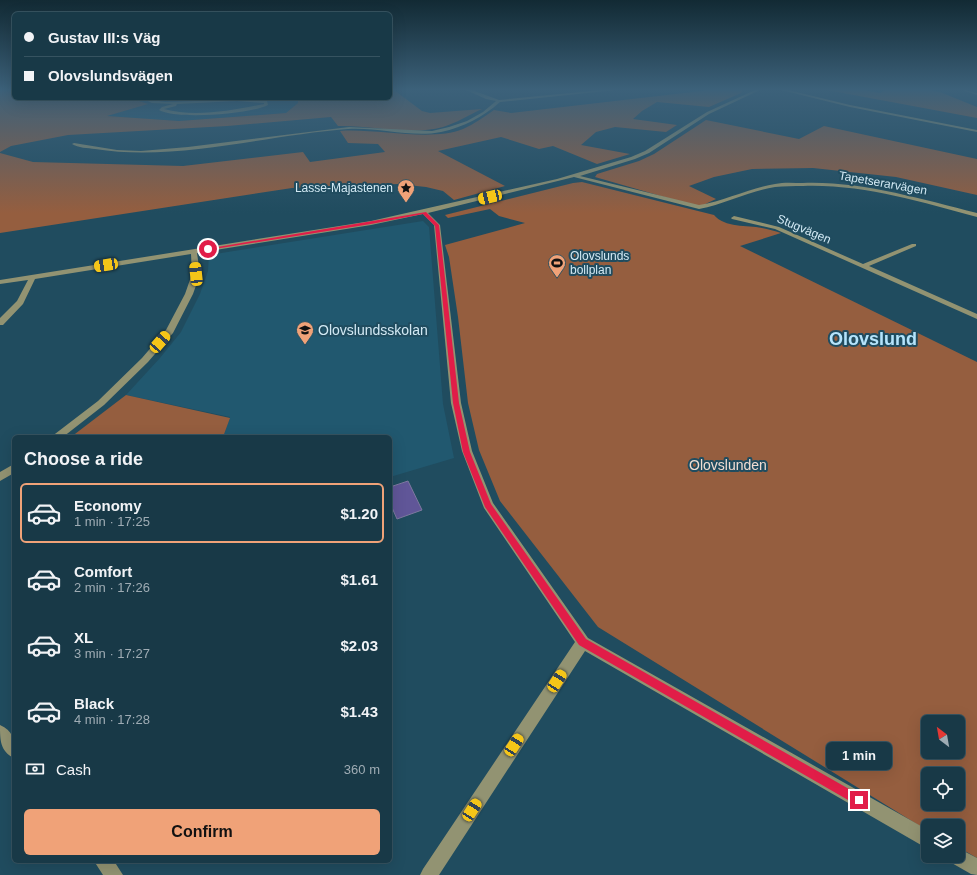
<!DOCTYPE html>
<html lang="en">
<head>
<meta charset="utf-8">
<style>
	body { margin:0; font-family:Arial,sans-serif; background:#254452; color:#f1f3f6; height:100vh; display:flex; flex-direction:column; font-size:15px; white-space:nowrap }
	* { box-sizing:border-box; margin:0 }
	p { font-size:13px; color:#9facb4 }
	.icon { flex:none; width:22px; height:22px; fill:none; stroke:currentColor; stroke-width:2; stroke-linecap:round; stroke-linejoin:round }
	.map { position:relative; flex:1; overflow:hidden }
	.sheet { position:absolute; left:12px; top:435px; width:380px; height:428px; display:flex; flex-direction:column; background:#183947; border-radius:6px; box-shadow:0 4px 16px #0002,0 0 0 1px #365360 }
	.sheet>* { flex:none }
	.top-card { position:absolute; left:12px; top:12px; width:380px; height:88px; border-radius:6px; box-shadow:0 4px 16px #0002,0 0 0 1px #365360; display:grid; align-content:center; height:88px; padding:0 12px; background:#183947 }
	.needle { width:26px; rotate:329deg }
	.tools { position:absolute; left:921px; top:715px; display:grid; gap:8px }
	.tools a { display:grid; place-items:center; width:44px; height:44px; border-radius:6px; background:#183947; box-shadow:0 4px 16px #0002,0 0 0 1px #365360; font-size:20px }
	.end { position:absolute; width:18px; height:18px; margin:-9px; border:5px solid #e11d48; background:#fff; box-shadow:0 0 0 2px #fff }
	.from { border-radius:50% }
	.bubble { position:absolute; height:28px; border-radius:6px; background:#183947; box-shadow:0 4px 16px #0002,0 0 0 1px #365360; font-size:13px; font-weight:700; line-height:28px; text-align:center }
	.car { position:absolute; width:12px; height:24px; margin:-12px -6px; border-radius:5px; box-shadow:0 0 3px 1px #0007; background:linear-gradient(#f5c518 24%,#345 0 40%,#f5c518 0 76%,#345 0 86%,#f5c518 0) }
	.top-card b { display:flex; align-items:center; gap:14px; height:38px; font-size:15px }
	.top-card b+b { border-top:1px solid #365360 }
	.top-card i { width:10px; height:10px; background:#f1f3f6 }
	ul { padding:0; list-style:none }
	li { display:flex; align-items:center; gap:12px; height:60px; margin:0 8px 6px; padding:0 4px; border:2px solid transparent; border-radius:6px }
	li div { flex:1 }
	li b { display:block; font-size:15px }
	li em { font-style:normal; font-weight:700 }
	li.active { border-color:#f0a278 }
	li>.icon { width:36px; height:36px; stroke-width:1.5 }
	h2 { padding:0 12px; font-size:18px; line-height:48px }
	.pay { display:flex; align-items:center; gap:10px; height:44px; padding:0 12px; font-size:15px }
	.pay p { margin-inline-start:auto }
	.primary-button { display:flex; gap:8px; margin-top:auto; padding:8px 12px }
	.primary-button a { flex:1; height:46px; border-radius:6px; background:#f0a278; color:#111; font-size:16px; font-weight:700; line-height:46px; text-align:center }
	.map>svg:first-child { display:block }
</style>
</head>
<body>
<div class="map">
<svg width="977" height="875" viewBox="0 0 977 875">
	<rect width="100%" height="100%" fill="#204c5f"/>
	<path fill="#21586f" d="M137 98H298V103L286 113 179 121 105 116 147 104 139 101Z
		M423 221 429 227 443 404 454 458 390 477V437H223L230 417 126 395 160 358 181 332 200 294 208 271 209 255Z"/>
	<path fill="#955e3f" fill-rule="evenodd" d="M0 90H14V98H137L139 101 148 104 107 116 179 121 286 113 298 103V98H390V90H394L422 111 430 113 482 109C469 115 456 123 443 127 409 136 372 125 338 126L331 117 227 126 68 135 11 146 0 152Z
		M710 90H743L741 93 709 107 657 102 642 111 633 119 677 125 666 132 615 127 596 132 581 145 630 154 597 164 553 146 539 149 501 137 438 151 505 186 454 200 443 191 426 187 398 184 292 188 0 233V153L33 162 183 166 303 152 310 162 385 152 378 144 348 143 340 131C375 128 431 142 463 129 474 124 484 117 494 110L511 113Z
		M827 90H863L880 93 885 90H928L940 92 977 107V118Z
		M706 120 799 139 824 126 977 159V195L896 177 813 168 752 169 714 177 689 186 716 199 699 207 595 177 597 174 639 161 654 154Z
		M582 182 714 215C725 228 747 225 762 228 768 229 775 231 781 233L740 246 977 362V858L958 847V826H928V831L598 627 500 501 479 450 468 403 458 317 449 257 445 245 525 223 499 216 490 209 448 218 445 215 573 183ZM928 722H958V752H928ZM928 774H958V804H928Z
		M126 395 230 418 223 437H71Z"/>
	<path fill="#605698" stroke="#7d799f" d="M408 481 422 510 397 519 390 503V487Z"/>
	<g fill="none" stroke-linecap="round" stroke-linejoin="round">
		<path fill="#929372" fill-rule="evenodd" d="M466 90H472L499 100 601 90H616L500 102C483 117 464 127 441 132 412 138 378 127 348 129 266 135 176 162 95 149 88 148 78 148 72 144L74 143 117 150 141 151 188 147 349 127 432 131 449 127 467 121 483 112 496 101 486 99Z
			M755 90H760L709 114 649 153 635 159 580 176 699 205C725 201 749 188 775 184 784 182 794 183 803 183 862 181 920 199 977 213V217C920 202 863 184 803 186 794 186 784 186 775 187 749 191 725 204 699 209L574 177 428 213 440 225 461 403 472 451 493 503 588 638 928 830V849L585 651 439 875H420L423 869 575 642 484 508 462 451 451 403 434 225 423 214 371 225 197 253 200 274 193 294 173 333 148 362 104 405 63 437H51L98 401 142 358 166 330 185 294 192 274 191 254 35 279 23 304 3 325H0V318L17 301 28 280 0 284V280L371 221 557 179 631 157 645 151 707 112Z
			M781 90H788L850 105 977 130V132L850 107Z
			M964 90 977 93V95L965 91Z
			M141 98 165 102 253 99 267 101 268 105C251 114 176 120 159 110L162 107 173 104 152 103ZM237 101 264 103V104C232 110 196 118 164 109L176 106 177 104Z
			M734 216 779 227 863 264 912 244H916V246L869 266 977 314V319L775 229 732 219 731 218Z
			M14 464V473L0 481V472Z
			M0 725C16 732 14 743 14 758 0 751 0 740 0 725Z
			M958 848 977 858V875L971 874 950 862 947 856H958Z
			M94 861H114L123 875H103Z"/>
	</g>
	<linearGradient id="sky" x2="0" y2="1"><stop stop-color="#122a34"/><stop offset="0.42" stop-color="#3c617a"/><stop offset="1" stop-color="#3c617a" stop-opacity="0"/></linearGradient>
	<rect width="977" height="213" fill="url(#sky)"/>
	<path fill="#e11d48" d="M426 212 439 225 459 403 470 452 491 504 586 639 863 797 864 800 863 804 859 806 855 804 579 645 485 507 463 452 453 403 435 226 423 214 371 224 208 250 206 249Z"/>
	<defs>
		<g id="sight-pin" transform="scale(0.9)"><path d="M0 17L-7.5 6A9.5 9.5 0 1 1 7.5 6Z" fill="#f0a278" stroke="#204c5f"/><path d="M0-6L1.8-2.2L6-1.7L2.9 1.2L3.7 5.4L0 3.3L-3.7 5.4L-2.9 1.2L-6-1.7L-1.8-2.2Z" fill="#111"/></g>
		<g id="stadium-pin" transform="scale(0.9)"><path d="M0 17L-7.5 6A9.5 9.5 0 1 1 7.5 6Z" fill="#f0a278" stroke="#204c5f"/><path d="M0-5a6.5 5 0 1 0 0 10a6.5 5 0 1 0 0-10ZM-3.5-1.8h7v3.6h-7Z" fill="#111"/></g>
		<g id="school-pin" transform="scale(0.9)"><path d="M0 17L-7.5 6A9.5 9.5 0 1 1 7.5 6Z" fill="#f0a278" stroke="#204c5f"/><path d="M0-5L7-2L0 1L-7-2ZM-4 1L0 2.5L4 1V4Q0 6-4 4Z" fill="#111"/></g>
	</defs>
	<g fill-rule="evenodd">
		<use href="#sight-pin" x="406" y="188"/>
		<use href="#stadium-pin" x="557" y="263"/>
		<use href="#school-pin" x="305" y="330"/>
	</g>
	<g text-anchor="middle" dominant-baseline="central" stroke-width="4" stroke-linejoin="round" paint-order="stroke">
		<g font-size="12" fill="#d2e9f4" stroke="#204c5f">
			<text transform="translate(883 183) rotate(10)">Tapetserarvägen</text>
			<text transform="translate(804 229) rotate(23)">Stugvägen</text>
		</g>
		<g font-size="12" fill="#d2e9f4" stroke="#204c5f" text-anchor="end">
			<text x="393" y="188">Lasse-Majastenen</text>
			<text x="570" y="256" text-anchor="start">Olovslunds<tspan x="570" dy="14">bollplan</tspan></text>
		</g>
		<g font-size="14" fill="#d2e9f4" stroke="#204c5f" text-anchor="start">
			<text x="318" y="330">Olovslundsskolan</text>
		</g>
		<g font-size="14" fill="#f1ddd2" stroke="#204c5f">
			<text x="728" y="465">Olovslunden</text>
		</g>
		<g font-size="18" font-weight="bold" fill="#b5e4fb" stroke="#204c5f">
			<text x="873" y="339">Olovslund</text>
		</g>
	</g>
</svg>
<div class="tools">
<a><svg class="needle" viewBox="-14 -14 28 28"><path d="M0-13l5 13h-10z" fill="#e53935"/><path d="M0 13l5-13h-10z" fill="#9facb4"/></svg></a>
<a><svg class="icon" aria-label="locate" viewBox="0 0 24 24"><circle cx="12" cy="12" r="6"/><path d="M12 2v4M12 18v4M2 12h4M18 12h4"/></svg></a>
<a><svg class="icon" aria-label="layers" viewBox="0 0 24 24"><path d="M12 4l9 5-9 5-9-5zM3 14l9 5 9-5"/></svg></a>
</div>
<i class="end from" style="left:208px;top:249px"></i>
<i class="end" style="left:859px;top:800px"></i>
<div class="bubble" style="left:826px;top:742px;width:66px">1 min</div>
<i class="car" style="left:490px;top:197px;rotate:257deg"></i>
<i class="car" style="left:106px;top:265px;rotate:261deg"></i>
<i class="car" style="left:196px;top:274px;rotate:354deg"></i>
<i class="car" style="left:160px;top:342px;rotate:41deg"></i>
<i class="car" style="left:557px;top:681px;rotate:33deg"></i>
<i class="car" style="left:514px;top:745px;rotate:33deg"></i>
<i class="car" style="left:472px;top:810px;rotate:33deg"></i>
<div class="top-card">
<b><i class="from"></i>Gustav III:s Väg</b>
<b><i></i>Olovslundsvägen</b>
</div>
<section class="sheet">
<h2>Choose a ride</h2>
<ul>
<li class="active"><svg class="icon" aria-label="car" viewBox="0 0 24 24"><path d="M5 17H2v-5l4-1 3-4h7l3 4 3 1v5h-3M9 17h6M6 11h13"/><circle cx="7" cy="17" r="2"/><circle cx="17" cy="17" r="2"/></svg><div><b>Economy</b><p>1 min · 17:25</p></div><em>$1.20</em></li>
<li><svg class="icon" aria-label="car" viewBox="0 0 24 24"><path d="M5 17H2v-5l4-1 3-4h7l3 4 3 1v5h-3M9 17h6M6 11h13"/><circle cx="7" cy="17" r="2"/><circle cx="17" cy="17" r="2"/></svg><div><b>Comfort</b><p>2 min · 17:26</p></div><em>$1.61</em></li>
<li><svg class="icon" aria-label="car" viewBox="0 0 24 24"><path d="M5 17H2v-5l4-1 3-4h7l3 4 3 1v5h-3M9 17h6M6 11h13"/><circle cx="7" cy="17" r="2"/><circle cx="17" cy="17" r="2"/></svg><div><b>XL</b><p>3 min · 17:27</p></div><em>$2.03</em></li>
<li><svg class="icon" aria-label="car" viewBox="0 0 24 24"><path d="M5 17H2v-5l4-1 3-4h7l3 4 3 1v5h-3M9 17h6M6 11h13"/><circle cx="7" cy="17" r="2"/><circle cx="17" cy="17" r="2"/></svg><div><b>Black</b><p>4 min · 17:28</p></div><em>$1.43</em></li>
</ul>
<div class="pay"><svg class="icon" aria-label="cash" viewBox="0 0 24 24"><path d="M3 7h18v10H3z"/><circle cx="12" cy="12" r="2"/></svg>Cash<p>360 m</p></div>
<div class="primary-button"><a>Confirm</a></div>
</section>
</div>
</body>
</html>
